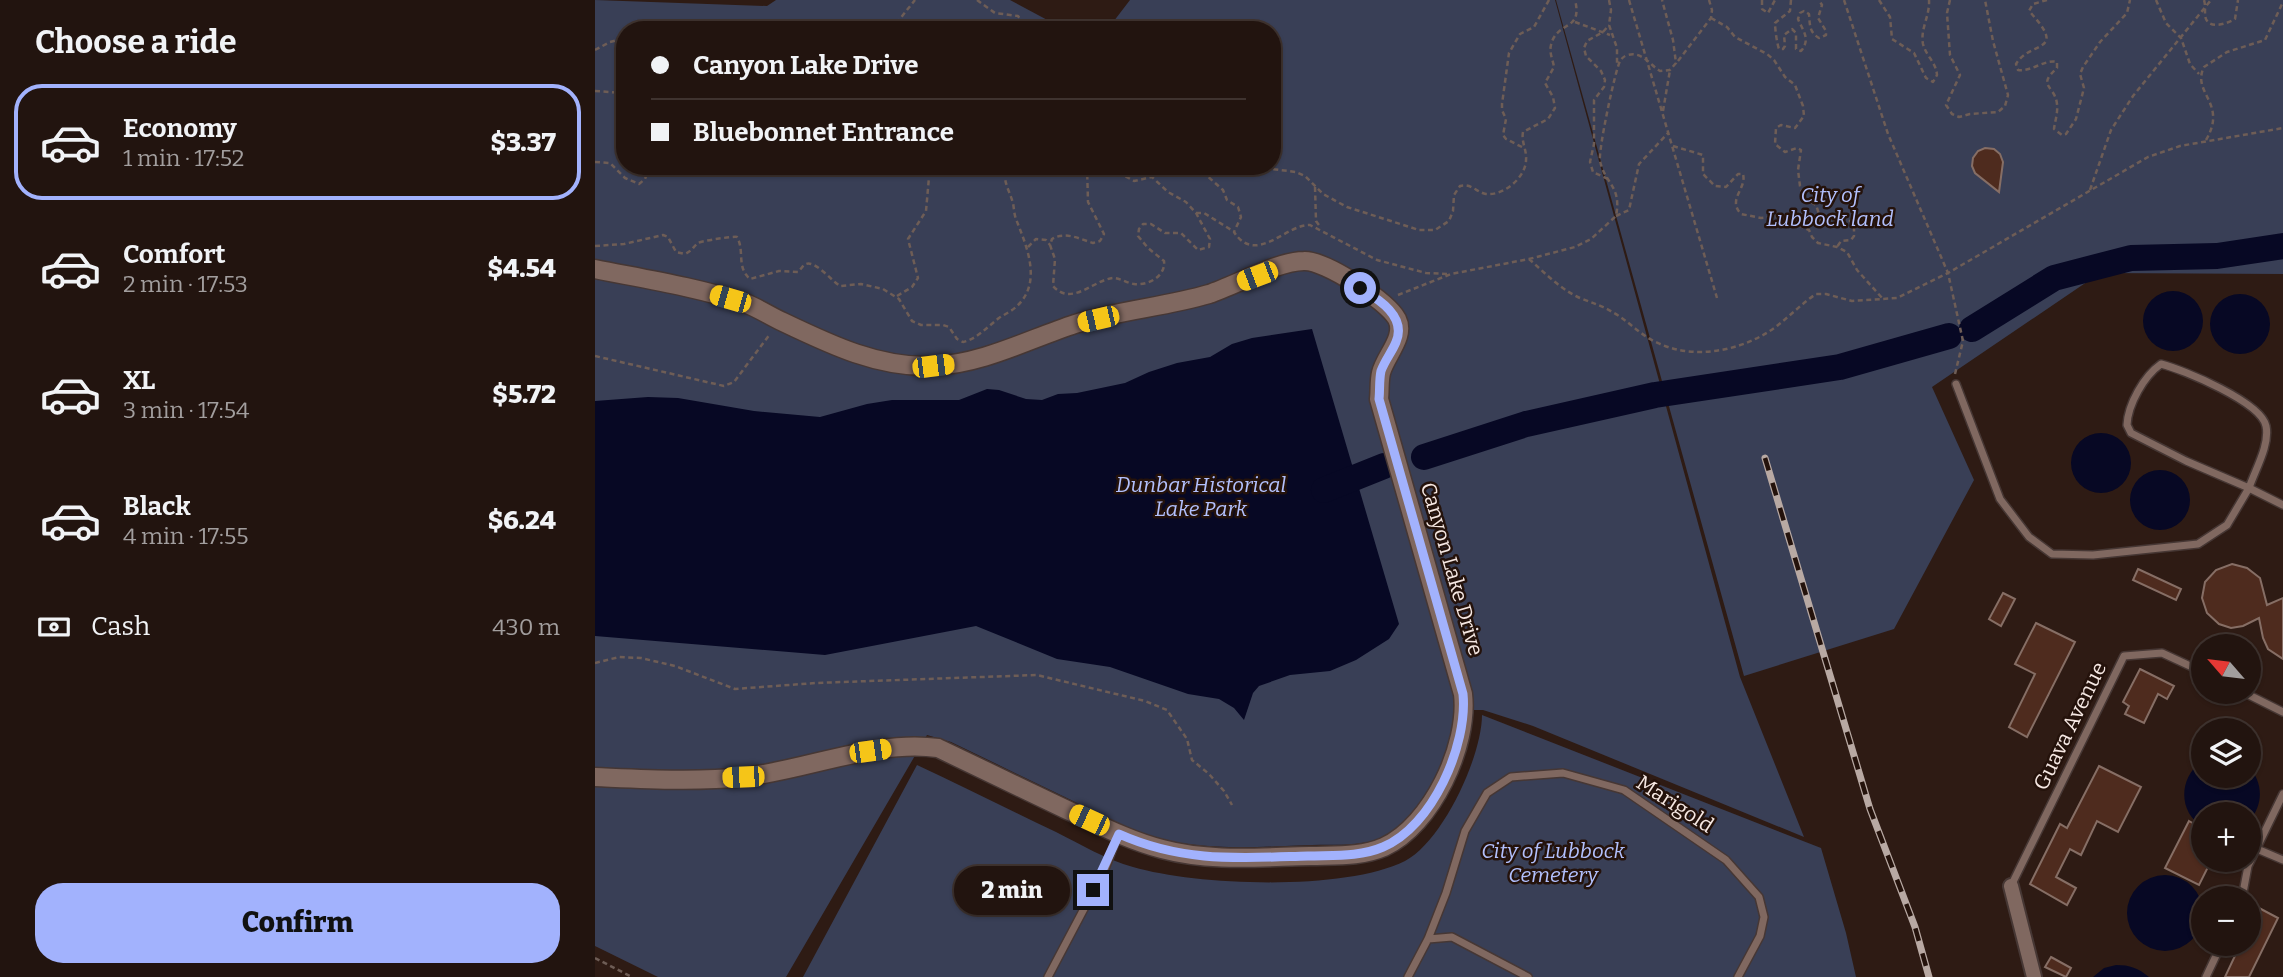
<!DOCTYPE html>
<html lang="en">
<head>
<meta charset="utf-8">
<style>
	body { margin:0; font-family:Bitter,serif; background:#2a1d18; color:#f1f3f6; height:100vh; display:flex; flex-direction:column; font-size:26px; white-space:nowrap }
	* { box-sizing:border-box; margin:0 }
	p { font-size:23px; color:#a29e9e }
	.icon { flex:none; width:38px; height:38px; fill:none; stroke:currentColor; stroke-width:2; stroke-linecap:round; stroke-linejoin:round }
	.map { position:relative; flex:1; overflow:hidden }
	.details { display:flex; flex-direction:column; background:#22140f; width:595px }
	.details>* { flex:none }
	.guide { position:absolute; left:21px; top:21px; width:665px; height:154px; border-radius:28px; box-shadow:0 2px 5px #0004,0 0 0 2px #3f332f; display:grid; align-content:center; height:154px; padding:0 35px; background:#22140f }
	.needle { width:46px; rotate:298deg }
	.tools { position:absolute; left:1596px; top:634px; display:grid; gap:14px }
	.tools a { display:grid; place-items:center; width:70px; height:70px; border-radius:50%; background:#22140f; box-shadow:0 2px 5px #0004,0 0 0 2px #3f332f; font-size:35px }
	.end { position:absolute; width:32px; height:32px; margin:-16px; border:9px solid #a2b2fd; background:#111; box-shadow:0 0 0 4px #111 }
	.from { border-radius:50% }
	.bubble { position:absolute; height:49px; border-radius:24px; background:#22140f; box-shadow:0 2px 5px #0004,0 0 0 2px #3f332f; font-size:23px; font-weight:800; line-height:49px; text-align:center }
	.car { position:absolute; width:21px; height:42px; margin:-21px -10px; border-radius:9px; box-shadow:0 0 5px 2px #0007; background:linear-gradient(#f5c518 24%,#345 0 40%,#f5c518 0 76%,#345 0 86%,#f5c518 0) }
	.guide b { display:flex; align-items:center; gap:24px; height:66px; font-size:26px }
	.guide b+b { border-top:2px solid #3f332f }
	.guide i { width:18px; height:18px; background:#f1f3f6 }
	ul { padding:0; list-style:none }
	li { display:flex; align-items:center; gap:21px; height:116px; margin:0 14px 10px; padding:0 21px; border:4px solid transparent; border-radius:28px }
	li div { flex:1 }
	li b { display:block; font-size:26px }
	li em { font-style:normal; font-weight:800 }
	li.active { border-color:#a2b2fd }
	li>.icon { width:63px; height:63px; stroke-width:1.5 }
	h2 { padding:0 35px; font-size:32px; line-height:84px }
	.pay { display:flex; align-items:center; gap:18px; height:77px; padding:0 35px; font-size:26px }
	.pay p { margin-inline-start:auto }
	.primary-button { display:flex; gap:14px; margin-top:auto; padding:14px 35px }
	.primary-button a { flex:1; height:80px; border-radius:28px; background:#a2b2fd; color:#111; font-size:28px; font-weight:800; line-height:80px; text-align:center }
	main { display:flex; flex:1; min-height:0 }
	.map>svg:first-child { display:block }
</style>
</head>
<body>
<main>
<section class="details">
<h2>Choose a ride</h2>
<ul>
<li class="active"><svg class="icon" aria-label="car" viewBox="0 0 24 24"><path d="M5 17H2v-5l4-1 3-4h7l3 4 3 1v5h-3M9 17h6M6 11h13"/><circle cx="7" cy="17" r="2"/><circle cx="17" cy="17" r="2"/></svg><div><b>Economy</b><p>1 min · 17:52</p></div><em>$3.37</em></li>
<li><svg class="icon" aria-label="car" viewBox="0 0 24 24"><path d="M5 17H2v-5l4-1 3-4h7l3 4 3 1v5h-3M9 17h6M6 11h13"/><circle cx="7" cy="17" r="2"/><circle cx="17" cy="17" r="2"/></svg><div><b>Comfort</b><p>2 min · 17:53</p></div><em>$4.54</em></li>
<li><svg class="icon" aria-label="car" viewBox="0 0 24 24"><path d="M5 17H2v-5l4-1 3-4h7l3 4 3 1v5h-3M9 17h6M6 11h13"/><circle cx="7" cy="17" r="2"/><circle cx="17" cy="17" r="2"/></svg><div><b>XL</b><p>3 min · 17:54</p></div><em>$5.72</em></li>
<li><svg class="icon" aria-label="car" viewBox="0 0 24 24"><path d="M5 17H2v-5l4-1 3-4h7l3 4 3 1v5h-3M9 17h6M6 11h13"/><circle cx="7" cy="17" r="2"/><circle cx="17" cy="17" r="2"/></svg><div><b>Black</b><p>4 min · 17:55</p></div><em>$6.24</em></li>
</ul>
<div class="pay"><svg class="icon" aria-label="cash" viewBox="0 0 24 24"><path d="M3 7h18v10H3z"/><circle cx="12" cy="12" r="2"/></svg>Cash<p>430 m</p></div>
<div class="primary-button"><a>Confirm</a></div>
</section>
<div class="map">
<svg width="1688" height="977" viewBox="0 0 1688 977">
	<rect width="100%" height="100%" fill="#2e1b14"/>
	<path fill="#393f56" d="M0 0 172 6 181 0H415L471 30H30V166H677V30H512L535 0H960L1145 677 1209 837 938 726 888 710H859C859 751 824 822 785 838 765 847 738 844 717 845 660 847 603 852 548 834 523 825 499 812 476 800 436 781 396 761 356 742L332 735 191 977H63L0 946Z
		M961 0H1688V274L1505 273 1337 387 1379 480 1299 629 1149 676Z
		M887 715 1226 848 1251 933 1261 977H208L322 765C369 787 415 810 461 832 485 844 512 860 538 867 603 886 750 891 810 861 848 841 887 756 887 715Z"/>
	<path fill="#070824" d="M1548 321a30 30 0 1 1 60 0a30 30 0 1 1-60 0Z
		M1615 324a30 30 0 1 1 60 0a30 30 0 1 1-60 0Z
		M717 329 804 624 794 639 761 660 735 671 695 675 664 686 658 693 649 720 639 708 624 699 593 694 515 667 462 659 381 626 230 655 0 636V401L53 397 83 398 159 411 225 417 272 404 297 400H364L392 389 404 390 431 399 447 400 463 394 482 393 530 383 554 372 582 363 615 357 637 344 657 338Z
		M1476 463a30 30 0 1 1 60 0a30 30 0 1 1-60 0Z
		M1535 500a30 30 0 1 1 60 0a30 30 0 1 1-60 0Z
		M1608 760V775H1654V767C1668 782 1669 805 1654 821V814H1608V827C1582 811 1584 777 1608 760Z
		M1532 913a38 38 0 1 1 76 0a38 38 0 1 1-76 0Z
		M1521 965C1535 965 1543 968 1554 977H1498L1509 968Z"/>
	<g fill="none" stroke-linecap="round" stroke-linejoin="round">
		<path stroke="#070824" stroke-width="26" d="M1377 329 1459 278 1536 258 1622 256 1688 246
			M829 457 931 424 1060 395 1245 367 1354 336
			M729 490 789 466"/>
	</g>
	<path fill="#4e2b1e" stroke="#866e65" stroke-width="2" d="M1390 148 1399 149 1405 154 1408 162 1404 192 1380 173 1377 166 1378 158 1383 151Z
		M1637 564 1652 568 1665 578 1672 605 1688 598V659L1673 649 1668 638 1664 618 1648 626 1636 628 1624 624 1612 613 1607 598 1610 582 1621 570Z
		M1543 569 1586 589 1581 600 1538 580Z
		M1408 593 1420 599 1406 626 1394 619Z
		M1441 623 1480 642 1432 737 1414 727 1440 674 1420 664Z
		M1545 669 1579 686 1572 699 1563 694 1549 723 1530 714 1534 706 1528 702Z
		M1504 766 1546 787 1523 832 1502 821 1486 855 1475 849 1461 877 1481 888 1472 905 1435 884 1465 824 1472 828Z
		M1594 821 1608 829V859H1617L1604 885 1570 868Z
		M1664 908 1683 918 1654 977H1630L1646 943H1654V928Z
		M1456 957 1476 968 1471 977 1450 967Z"/>
	<g fill="none" stroke-linecap="round" stroke-linejoin="round">
		<g stroke="#463734" stroke-width="10">
			<path id="service" d="M1566 364C1589 370 1666 402 1671 426 1675 445 1660 470 1654 488L1591 461 1536 433 1532 425C1533 404 1549 376 1566 364Z
				M1361 384 1405 499 1434 537 1457 554 1498 555 1603 544 1632 525 1654 488 1688 505
				M1646 691 1688 712
				M1662 849 1688 860
				M1416 886 1529 656 1567 653 1608 672
				M1647 898 1653 866 1688 794
				M833 939 857 937 933 977
				M453 977 510 869 523 835
				M813 977 833 939 851 893 870 831 892 793 916 777 968 773 1029 790 1131 860 1164 897 1169 917 1165 936 1143 977
				M1611 977 1627 943"/>
		</g>
		<g stroke="#463734" stroke-width="18">
			<path id="minor" d="M1416 886 1439 977"/>
		</g>
		<g stroke="#463734" stroke-width="21">
			<path id="tertiary" d="M0 269C50 279 101 287 150 303 163 308 175 316 188 322 236 345 284 368 338 366 388 364 434 339 480 324 524 310 570 307 614 294 641 285 683 261 709 261 730 260 792 301 802 319 811 337 790 356 786 373 784 381 785 391 784 399L868 694C874 745 837 825 789 847 766 857 739 855 715 856 665 857 615 862 567 849 532 840 501 823 468 808 427 788 385 768 343 748 282 739 212 770 149 777 100 782 49 779 0 777"/>
		</g>
		<path stroke="#6e5d56" stroke-width="2.5" stroke-dasharray="5 3.5" stroke-linecap="butt" d="M382 0 400 13 423 16 433 30
			M1014 0 1016 10 1014 25 1022 48V65
			M1034 0 1122 298
			M1167 0V9L1173 13 1180 0
			M1196 0 1195 11 1180 23C1180 29 1182 44 1184 49H1188L1190 46 1189 35 1197 29 1201 33V49L1206 51C1216 39 1208 31 1203 19L1205 13 1209 11 1214 14C1215 25 1214 32 1224 38L1231 35V31L1223 18 1227 5 1224 0
			M1249 0 1293 134 1353 273 1368 341 1360 374
			M1284 0 1295 17 1297 39 1319 53 1331 78 1338 82 1342 75C1341 62 1331 56 1328 44 1325 29 1335 16 1334 0
			M1355 0 1352 13 1355 55 1365 75 1351 105 1357 114 1364 117 1375 114 1403 112 1410 106 1413 95 1398 41 1390 0
			M1452 0 1438 4 1434 11C1474 54 1435 40 1421 64L1423 70C1436 72 1450 59 1462 62V68C1441 87 1460 85 1462 104 1463 113 1460 121 1459 129L1467 135 1471 134 1481 119 1489 88 1485 74 1488 67 1505 42 1532 13 1535 0
			M1561 0 1571 23 1586 38 1595 64 1604 74
			M1609 0C1611 6 1609 14 1611 19 1616 30 1633 23 1640 19L1643 0
			M1116 18 1132 27 1140 37 1172 54 1179 60 1190 77 1200 85 1208 106 1209 116 1200 128 1186 125 1181 128 1180 144 1190 152 1202 148 1206 150 1203 170 1205 186 1209 198 1221 205 1226 220C1234 224 1242 217 1252 218L1259 225V236L1256 240 1246 241 1242 247
			M980 22 1015 35
			M296 30 320 0
			M0 50 15 42 30 38
			M1083 61 1116 18 1117 10 1114 0
			M0 91 30 93
			M1068 111 1075 70
			M1611 140C1633 103 1596 93 1609 67L1632 52 1670 40 1688 2
			M1078 146 1108 155V174L1120 186 1131 187 1143 174H1148C1152 189 1132 199 1146 214L1166 218 1184 216 1214 230 1217 237 1223 243 1242 247 1252 252 1262 270 1288 299
			M927 147 911 139 908 135 911 119 907 110V104L914 53 925 34 939 27 954 0
			M0 162 15 163 30 178 44 184 50 179 55 166
			M492 166 493 202 509 234 505 241 498 243C485 239 470 231 457 239L455 245 460 259 458 286C477 307 498 280 518 278 525 278 532 283 539 284 553 286 571 276 569 261L553 248 543 236 544 229 548 224H556L570 233H586L603 250 614 247 615 239 601 213 591 202 573 192 557 177 539 181 530 176 527 166
			M601 166 628 190 632 200 643 207 646 217 639 232C661 266 691 224 715 225L782 260 831 273 852 274
			M653 166 701 172 710 176 728 194 752 207 824 230H840L854 221 858 211 859 195 865 186C876 183 881 192 891 194 909 196 931 177 931 160 932 150 926 142 928 132L953 119 960 108 958 97 950 83 959 67C958 60 954 53 956 45 962 20 988 32 980 0
			M1013 179 998 172 995 162 999 144V100L1009 87 1010 80 1006 71 991 56 989 48 992 41 1008 32 1014 25
			M720 187 721 221 726 228
			M1495 190 1516 130 1538 96 1616 0
			M601 213H609L638 231
			M1021 216 1034 210 1044 164 1074 132
			M0 246 29 244 68 235 73 237 81 252 90 254C97 251 98 247 103 243 106 241 138 236 142 237 150 251 141 267 155 279L184 271 203 272C206 269 208 265 211 264 220 260 238 282 245 286L266 284 288 289 304 299 317 321 326 325H348L354 327 362 339 368 342C382 339 392 327 404 318 410 314 417 311 422 306 448 282 431 245 421 219 419 214 419 208 418 203 414 189 407 181 411 166
			M433 247 441 239 451 240 455 245
			M934 259C950 273 965 289 985 298 997 303 1008 306 1019 313 1035 322 1046 336 1063 343 1102 362 1156 349 1188 321 1199 312 1209 302 1221 294H1231L1257 301 1302 298 1353 273 1553 157 1585 146 1688 128
			M803 295 856 274 934 259 980 247 996 239 1021 216C1027 186 1010 184 1005 161 1003 151 1020 71 1025 61 1027 58 1029 56 1033 55 1047 51 1055 65 1065 71L1075 70 1081 63 1078 40 1067 0
			M302 296 317 287 323 278 313 239 331 211 335 166
			M0 356 129 386 139 382 175 334
			M0 663 24 657 46 658 80 666 140 689 220 683 442 675 550 701 572 710 592 739 597 760 614 774 629 791 637 805
			M0 958 37 977"/>
		<use href="#service" stroke="#806860" stroke-width="7"/>
		<use href="#minor" stroke="#806860" stroke-width="14"/>
		<use href="#tertiary" stroke="#806860" stroke-width="18"/>
		<g stroke="#b8a9a3" stroke-width="7">
			<path id="rail" d="M1170 458 1275 809 1320 927 1334 977"/>
		</g>
		<use href="#rail" stroke="#24120b" stroke-width="4.5" stroke-dasharray="13" stroke-linecap="butt"/>
	</g>
	<g fill="none" stroke-linecap="round" stroke-linejoin="round">
		<path stroke="#a2b2fd" stroke-width="9" d="M498 890 524 834C589 863 645 858 713 856 738 855 765 857 788 847 837 827 873 745 868 694L784 399C785 390 784 380 786 371 790 360 797 352 801 342 812 316 783 299 765 288"/>
	</g>
	<g text-anchor="middle" dominant-baseline="central" stroke-width="5" stroke-linejoin="round" paint-order="stroke">
		<g font-size="21" font-style="italic" fill="#b2c0fd" stroke="#24120b">
			<text x="1235" y="195">City of<tspan x="1235" dy="24">Lubbock land</tspan></text>
			<text x="606" y="485">Dunbar Historical<tspan x="606" dy="24">Lake Park</tspan></text>
			<text x="958" y="851">City of Lubbock<tspan x="958" dy="24">Cemetery</tspan></text>
		</g>
		<g font-size="21" fill="#f6e8e3" stroke="#24120b">
			<text transform="translate(857 569) rotate(74)">Canyon Lake Drive</text>
			<text transform="translate(1475 726) rotate(-64)">Guava Avenue</text>
			<text transform="translate(1080 804) rotate(33)">Marigold</text>
		</g>
	</g>
</svg>
<div class="tools">
<a><svg class="needle" viewBox="-14 -14 28 28"><path d="M0-13l5 13h-10z" fill="#e53935"/><path d="M0 13l5-13h-10z" fill="#a29e9e"/></svg></a>
<a><svg class="icon" aria-label="layers" viewBox="0 0 24 24"><path d="M12 4l9 5-9 5-9-5zM3 14l9 5 9-5"/></svg></a>
<a>+</a>
<a>−</a>
</div>
<i class="end from" style="left:765px;top:288px"></i>
<i class="end" style="left:498px;top:890px"></i>
<div class="bubble" style="left:359px;top:866px;width:116px">2 min</div>
<i class="car" style="left:662px;top:276px;rotate:249deg"></i>
<i class="car" style="left:135px;top:299px;rotate:286deg"></i>
<i class="car" style="left:503px;top:319px;rotate:257deg"></i>
<i class="car" style="left:338px;top:366px;rotate:83deg"></i>
<i class="car" style="left:275px;top:751px;rotate:82deg"></i>
<i class="car" style="left:148px;top:777px;rotate:268deg"></i>
<i class="car" style="left:494px;top:820px;rotate:295deg"></i>
<div class="guide">
<b><i class="from"></i>Canyon Lake Drive</b>
<b><i></i>Bluebonnet Entrance</b>
</div>
</div>
</main>
</body>
</html>
